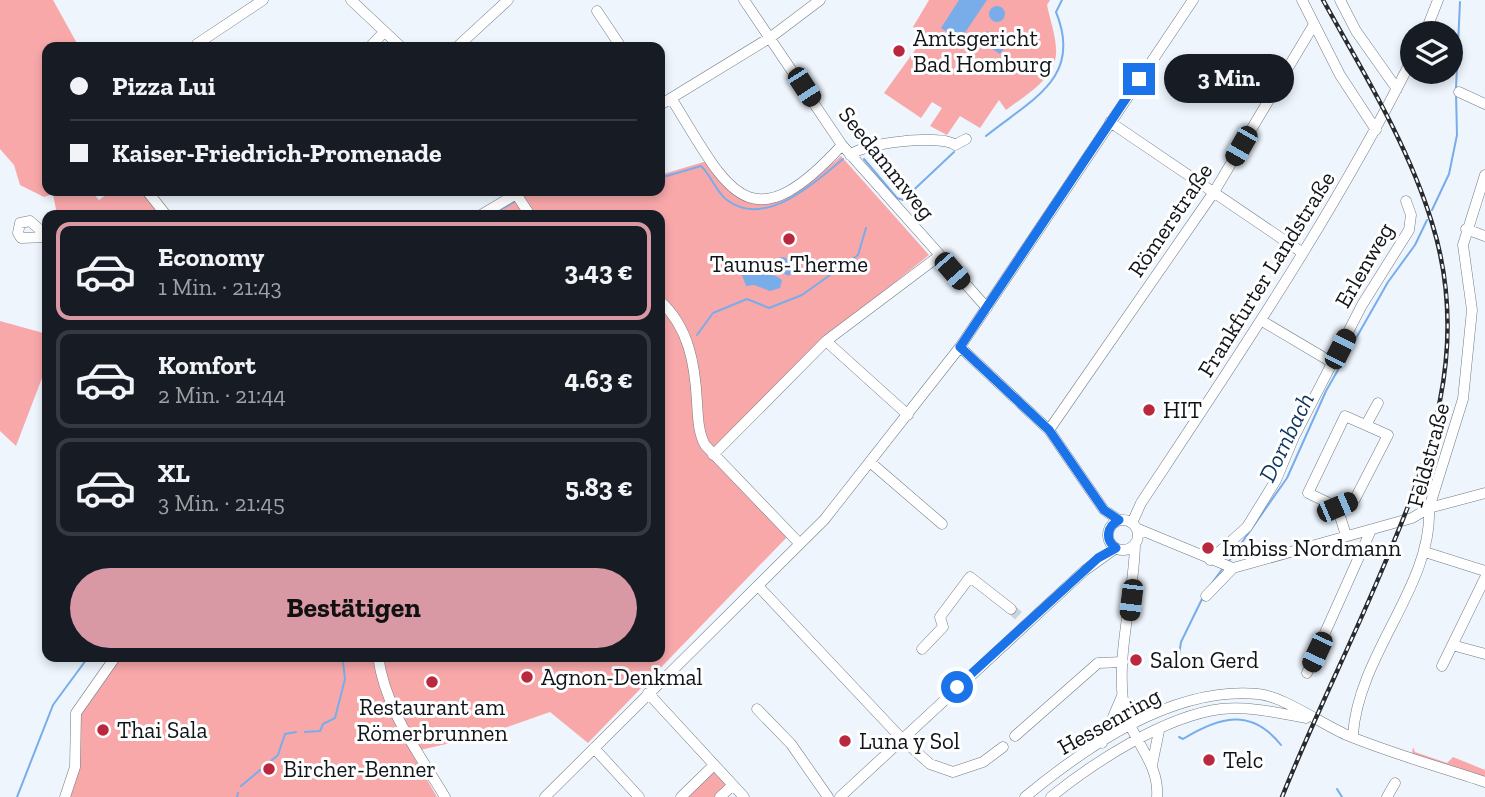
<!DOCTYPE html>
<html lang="de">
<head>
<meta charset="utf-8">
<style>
	body { margin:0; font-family:"Zilla Slab",serif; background:#20242c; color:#f1f3f6; height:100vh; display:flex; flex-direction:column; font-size:26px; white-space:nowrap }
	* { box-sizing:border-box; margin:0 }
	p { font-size:23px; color:#9ea1a6 }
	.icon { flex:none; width:38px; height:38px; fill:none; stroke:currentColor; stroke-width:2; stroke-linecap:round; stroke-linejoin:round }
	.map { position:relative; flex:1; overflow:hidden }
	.details { position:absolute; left:42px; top:210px; width:623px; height:452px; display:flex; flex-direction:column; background:#171b24; border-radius:14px; box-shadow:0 4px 10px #0003 }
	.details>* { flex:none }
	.hud { position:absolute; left:42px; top:42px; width:623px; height:154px; border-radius:14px; box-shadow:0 4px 10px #0003; display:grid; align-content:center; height:154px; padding:0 28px; background:#171b24 }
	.controls { position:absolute; left:1400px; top:21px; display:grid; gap:14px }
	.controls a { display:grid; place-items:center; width:63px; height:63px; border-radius:50%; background:#171b24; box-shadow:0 4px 10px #0003; font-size:35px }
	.end { position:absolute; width:32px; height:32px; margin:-16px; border:9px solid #1a73e8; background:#fff; box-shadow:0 0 0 4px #fff }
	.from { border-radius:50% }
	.bubble { position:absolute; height:49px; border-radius:24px; background:#171b24; box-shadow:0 4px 10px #0003; font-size:23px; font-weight:800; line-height:49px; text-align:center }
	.car { position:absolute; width:21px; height:42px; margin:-21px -10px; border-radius:9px; box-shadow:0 0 5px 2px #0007; background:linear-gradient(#222 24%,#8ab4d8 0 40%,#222 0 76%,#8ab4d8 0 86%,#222 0) }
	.hud b { display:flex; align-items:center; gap:24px; height:66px; font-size:26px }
	.hud b+b { border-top:2px solid #363941 }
	.hud i { width:18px; height:18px; background:#f1f3f6 }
	ul { padding:12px 0 0; list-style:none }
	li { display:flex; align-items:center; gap:21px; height:98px; margin:0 14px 10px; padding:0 14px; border:4px solid #363941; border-radius:14px }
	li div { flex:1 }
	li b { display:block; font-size:26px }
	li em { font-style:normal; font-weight:800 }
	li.active { border-color:#d898a4 }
	li>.icon { width:63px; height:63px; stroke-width:1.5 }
	.button { display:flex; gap:14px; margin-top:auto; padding:14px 28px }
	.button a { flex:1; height:80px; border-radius:42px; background:#d898a4; color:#111; font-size:28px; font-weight:800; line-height:80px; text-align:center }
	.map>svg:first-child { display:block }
</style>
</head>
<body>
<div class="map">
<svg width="1485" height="797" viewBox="0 0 1485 797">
	<rect width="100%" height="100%" fill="#eef5fd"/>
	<path fill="#f9a8aa" d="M0 0H53L79 47H47V191H91L99 200 111 191H147L166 215H57L53 194 44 197 20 185 14 165 0 149Z
		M929 0H1050L1047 5C1050 20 1057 39 1056 54 1055 79 1023 97 1006 110L999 100 980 128 960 116 947 135 930 126 942 108 932 102 921 118 884 93 926 35 913 27Z
		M841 156 929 255 874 299 708 454 787 537 588 743 550 712 482 736 411 752 437 797H68L78 715 120 656H660V215H492L533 191H660V175L707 161C716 172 724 186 736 195 771 222 816 177 841 156Z
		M0 321 47 334V365L16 446 0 431Z
		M1413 747 1415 752 1447 763 1453 757 1485 770V778L1412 754Z
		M714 770 729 786 717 797H686Z"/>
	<path fill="#78adea" d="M959 0H987L960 40 941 28Z
		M989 14a8 8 0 1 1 16 0a8 8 0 1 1-16 0Z
		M987 31 1007 44 1000 54 980 41Z
		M784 257 796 265 789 276 776 270 773 265 777 258Z
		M752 268C762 276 773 272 782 280L780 288 770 291 754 285 746 286 742 275Z"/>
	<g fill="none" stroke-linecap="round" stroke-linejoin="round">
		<path stroke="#78adea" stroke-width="2" d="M1456 88 1460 2
			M986 136C1032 99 1083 78 1056 12L1062 0
			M864 159 897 198 903 200 954 152
			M660 178 701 166C711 175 716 192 727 200 765 229 816 182 843 159
			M1432 210 1449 174 1457 135 1456 93
			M491 215 514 202
			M697 335 713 313 747 299 769 308 802 295 858 255 866 228
			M1229 561 1287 478 1326 391 1388 282 1415 245 1427 220
			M1212 583 1223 568
			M1177 667 1181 642 1203 597
			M305 732 320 731 323 724 335 718 345 679 343 662
			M1179 737 1183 739C1219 717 1251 707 1281 745
			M241 786 278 755 285 734 296 732
			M1337 789 1342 797
			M17 797 53 705 89 656
			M237 797 238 793"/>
		<path stroke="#cdd3db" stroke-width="10" stroke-dasharray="10 5" stroke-linecap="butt" d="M1011 609 1021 618"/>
		<g stroke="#717b86" stroke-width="11">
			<path id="minor" d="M351 0 401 47
				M744 0 842 145 987 308
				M1302 0 1340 75 1376 130
				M1340 0 1356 31 1397 89
				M597 11 621 47
				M1425 33 1438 0
				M197 44 263 0
				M370 47 384 32
				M457 47 508 0
				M1415 72 1425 77
				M1459 92 1485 104
				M671 98C727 187 747 249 842 145
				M660 105 771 37 820 0
				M1110 122 1303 253
				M850 155C863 143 941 134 955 145L966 139
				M147 191 166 215
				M514 191 530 215
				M481 215 521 191
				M1466 229 1485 236
				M47 236 30 221 20 223 18 233 21 238 47 237
				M660 301C689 327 695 365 697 402 698 417 698 432 705 445L800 544
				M1262 321 1333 363
				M826 341 908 415
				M960 347 1049 430 1104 510 1119 520
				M1366 425 1378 403
				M1049 430 1214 192 1313 26
				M713 455 826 341 939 256
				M870 462 942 524
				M1337 507 1355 499 1388 435 1345 416 1308 493 1337 507 1346 535
				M1108 535a15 15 0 1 1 30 0a15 15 0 1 1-30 0Z
				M1132 523 1141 503C1237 358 1334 214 1412 59
				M1136 528 1233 568 1412 518 1429 508 1485 493
				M1135 544C1134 596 1117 649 1123 701 1127 737 1160 760 1157 797
				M1425 552 1485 571
				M1210 560 1247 527 1276 480 1294 437 1362 305 1409 230 1411 215 1406 201
				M759 587 902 739 930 764 953 772 983 762 1003 747
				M1206 596 1233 568
				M1452 645 1485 654
				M922 649 943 627 940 617 970 577 1011 609
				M378 656C385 709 418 752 445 797
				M1442 666 1485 578
				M1307 673 1371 530
				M648 693 744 797
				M1123 701 1139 709 1160 711
				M757 709 791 744 828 797
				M1353 734C1359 653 1433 585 1429 508L1463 399 1472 310 1463 245 1485 175
				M1015 736 1098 663 1123 662
				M1102 743 1122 696
				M594 748 639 797
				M1152 765 1159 731
				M65 797 75 767 76 713 116 656
				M545 797 824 520 960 347 1193 0
				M681 797 714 765
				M720 797 733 785
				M840 797 1084 571 1116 548
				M1025 797C1087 746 1173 686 1258 694 1283 696 1323 725 1349 736 1393 754 1440 767 1485 782
				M1051 797C1094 762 1165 716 1221 709 1250 706 1278 713 1306 718
				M1387 797 1395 783"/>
		</g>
		<use href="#minor" stroke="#fff" stroke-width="10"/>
		<g stroke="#282c31" stroke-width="4.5">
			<path id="rail" d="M1282 797C1313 720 1350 646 1382 570 1431 455 1471 348 1432 223 1408 144 1363 72 1323 0"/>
		</g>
		<use href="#rail" stroke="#fff" stroke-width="2" stroke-dasharray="5" stroke-linecap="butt"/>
	</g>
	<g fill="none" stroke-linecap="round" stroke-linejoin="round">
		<path stroke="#1a73e8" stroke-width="9" d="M957 687 1098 558 1116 548C1105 540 1106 527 1119 520L1104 510 1049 430 960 347 1139 79"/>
	</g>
	<g fill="#ba2840" stroke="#fff" stroke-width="2.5">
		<circle cx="899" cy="51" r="7"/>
		<circle cx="789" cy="239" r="7"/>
		<circle cx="1149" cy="410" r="7"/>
		<circle cx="1208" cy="548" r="7"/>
		<circle cx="1136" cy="660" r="7"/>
		<circle cx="527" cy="677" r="7"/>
		<circle cx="432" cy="682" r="7"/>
		<circle cx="103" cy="730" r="7"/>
		<circle cx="845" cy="741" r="7"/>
		<circle cx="1209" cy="760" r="7"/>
		<circle cx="269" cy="769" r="7"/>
	</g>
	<g text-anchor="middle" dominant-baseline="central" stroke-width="6" stroke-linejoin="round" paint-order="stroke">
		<g font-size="23" fill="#111519" stroke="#fff" text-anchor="start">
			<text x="913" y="38">Amtsgericht<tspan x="913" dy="26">Bad Homburg</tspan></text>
			<text x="789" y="264" text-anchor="middle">Taunus-Therme</text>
			<text x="1163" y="410">HIT</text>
			<text x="1222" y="548">Imbiss Nordmann</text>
			<text x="1150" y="660">Salon Gerd</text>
			<text x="541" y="677">Agnon-Denkmal</text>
			<text x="432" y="707" text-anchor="middle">Restaurant am<tspan x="432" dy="26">Römerbrunnen</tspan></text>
			<text x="117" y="730">Thai Sala</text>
			<text x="859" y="741">Luna y Sol</text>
			<text x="1223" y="760">Telc</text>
			<text x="283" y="769">Bircher-Benner</text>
		</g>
		<g font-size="23" fill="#111519" stroke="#fff">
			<text transform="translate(887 163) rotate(51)">Seedammweg</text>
			<text transform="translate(1170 220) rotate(-56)">Römerstraße</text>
			<text transform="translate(1364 265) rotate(-60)">Erlenweg</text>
			<text transform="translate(1266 274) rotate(-58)">Frankfurter Landstraße</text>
			<text transform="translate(1428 455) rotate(-75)">Feldstraße</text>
			<text transform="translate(1109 721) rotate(-29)">Hessenring</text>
		</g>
		<g font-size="24" font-style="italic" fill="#10365d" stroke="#fff">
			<text transform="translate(1286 437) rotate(-64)">Dornbach</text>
		</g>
	</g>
</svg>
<div class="controls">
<a><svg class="icon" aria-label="layers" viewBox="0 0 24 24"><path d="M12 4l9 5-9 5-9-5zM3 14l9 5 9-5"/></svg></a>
</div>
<i class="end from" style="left:957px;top:687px"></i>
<i class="end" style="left:1139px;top:79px"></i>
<div class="bubble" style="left:1164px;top:54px;width:130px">3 Min.</div>
<i class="car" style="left:804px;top:87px;rotate:147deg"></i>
<i class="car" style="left:1241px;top:146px;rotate:210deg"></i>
<i class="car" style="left:952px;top:271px;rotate:139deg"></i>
<i class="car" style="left:1340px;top:349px;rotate:27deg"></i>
<i class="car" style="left:1337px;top:507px;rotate:67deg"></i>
<i class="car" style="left:1131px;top:600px;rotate:187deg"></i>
<i class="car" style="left:1317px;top:652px;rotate:205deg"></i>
<div class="hud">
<b><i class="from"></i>Pizza Lui</b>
<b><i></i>Kaiser-Friedrich-Promenade</b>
</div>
<section class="details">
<ul>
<li class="active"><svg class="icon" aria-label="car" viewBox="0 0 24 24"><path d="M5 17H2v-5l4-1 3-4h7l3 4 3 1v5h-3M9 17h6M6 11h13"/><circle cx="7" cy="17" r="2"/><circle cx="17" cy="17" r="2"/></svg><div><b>Economy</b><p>1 Min. · 21:43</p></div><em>3.43 €</em></li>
<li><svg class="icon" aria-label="car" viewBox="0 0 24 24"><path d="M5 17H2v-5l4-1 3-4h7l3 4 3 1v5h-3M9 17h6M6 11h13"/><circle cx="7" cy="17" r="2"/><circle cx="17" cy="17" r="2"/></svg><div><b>Komfort</b><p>2 Min. · 21:44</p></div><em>4.63 €</em></li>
<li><svg class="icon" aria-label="car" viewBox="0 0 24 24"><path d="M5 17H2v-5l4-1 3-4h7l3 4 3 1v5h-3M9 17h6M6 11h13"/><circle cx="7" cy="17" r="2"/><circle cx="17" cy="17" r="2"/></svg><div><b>XL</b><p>3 Min. · 21:45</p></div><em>5.83 €</em></li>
</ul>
<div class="button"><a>Bestätigen</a></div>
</section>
</div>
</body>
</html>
